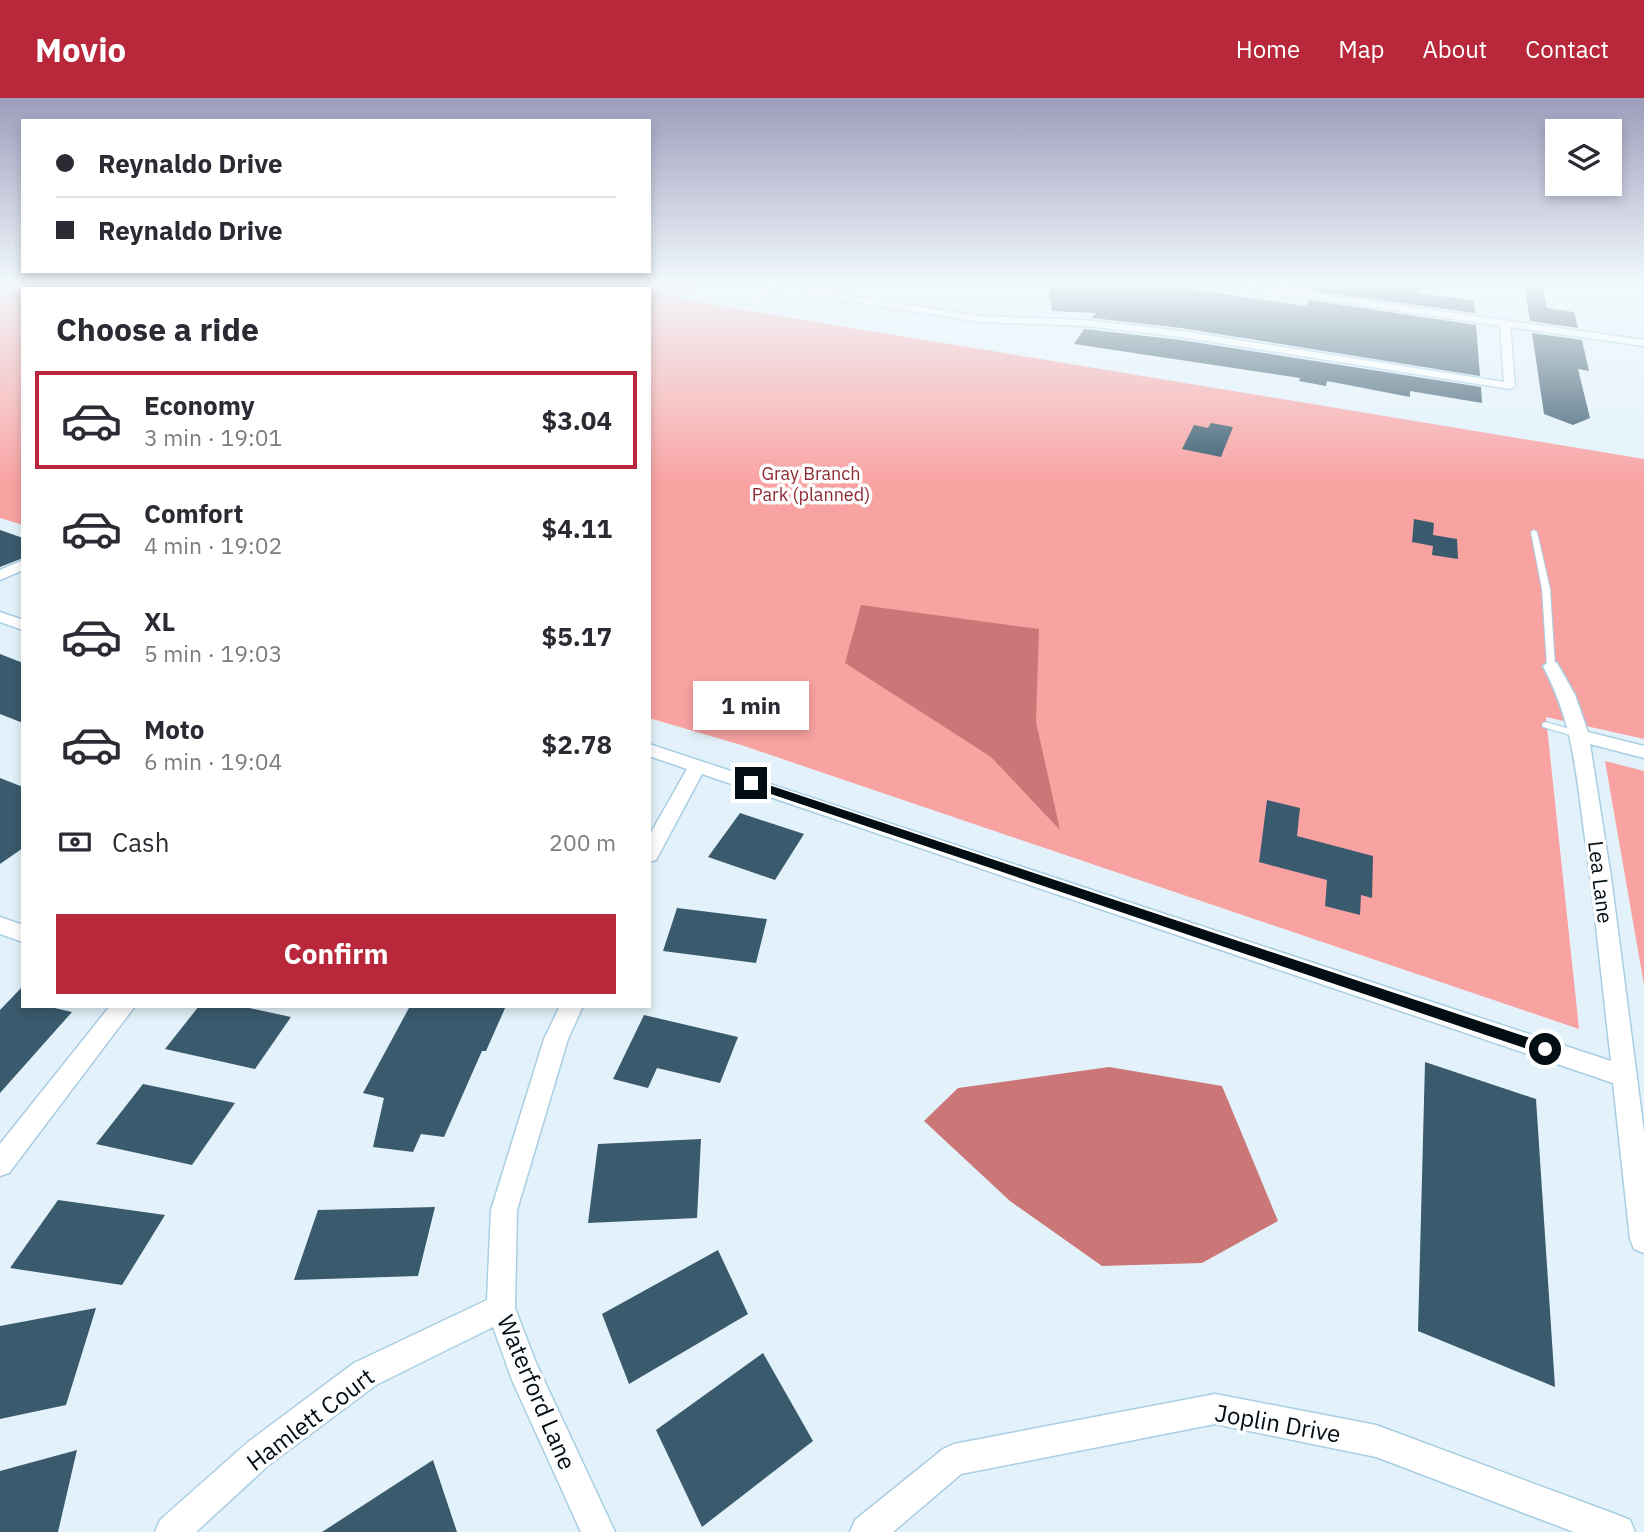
<!DOCTYPE html>
<html lang="en">
<head>
<meta charset="utf-8">
<style>
	body { margin:0; font-family:"IBM Plex Sans",sans-serif; background:#f7f7f7; color:#2b2b33; height:100vh; display:flex; flex-direction:column; font-size:26px; white-space:nowrap }
	* { box-sizing:border-box; margin:0 }
	p { font-size:23px; color:#7c7c81 }
	.icon { flex:none; width:38px; height:38px; fill:none; stroke:currentColor; stroke-width:2; stroke-linecap:round; stroke-linejoin:round }
	.map { position:relative; flex:1; overflow:hidden }
	.drawer { position:absolute; left:21px; top:189px; width:630px; height:721px; display:flex; flex-direction:column; background:#fff; border-radius:0px; box-shadow:0 4px 10px #0003 }
	.drawer>* { flex:none }
	.hud { position:absolute; left:21px; top:21px; width:630px; height:154px; border-radius:0px; box-shadow:0 4px 10px #0003; display:grid; align-content:center; height:154px; padding:0 35px; background:#fff }
	.controls { position:absolute; left:1545px; top:21px; display:grid; gap:14px }
	.controls a { display:grid; place-items:center; width:77px; height:77px; border-radius:0px; background:#fff; box-shadow:0 4px 10px #0003; font-size:35px }
	.end { position:absolute; width:32px; height:32px; margin:-16px; border:9px solid #020d14; background:#fff; box-shadow:0 0 0 4px #fff }
	.from { border-radius:50% }
	.bubble { position:absolute; height:49px; border-radius:0px; background:#fff; box-shadow:0 4px 10px #0003; font-size:23px; font-weight:800; line-height:49px; text-align:center }
	.hud b { display:flex; align-items:center; gap:24px; height:66px; font-size:26px }
	.hud b+b { border-top:2px solid #e1e1e2 }
	.hud i { width:18px; height:18px; background:#2b2b33 }
	ul { padding:0; list-style:none }
	li { display:flex; align-items:center; gap:21px; height:98px; margin:0 14px 10px; padding:0 21px; border:4px solid transparent; border-radius:0px }
	li div { flex:1 }
	li b { display:block; font-size:26px }
	li em { font-style:normal; font-weight:800 }
	li.active { border-color:#b8273a }
	li>.icon { width:63px; height:63px; stroke-width:1.5 }
	h2 { padding:0 35px; font-size:32px; line-height:84px }
	.pay { display:flex; align-items:center; gap:18px; height:77px; padding:0 35px; font-size:26px }
	.pay p { margin-inline-start:auto }
	.action { display:flex; gap:14px; margin-top:auto; padding:14px 35px }
	.action a { flex:1; height:80px; border-radius:0px; background:#b8273a; color:#fff; font-size:28px; font-weight:800; line-height:80px; text-align:center }
	header { display:flex; align-items:center; gap:42px; box-sizing:border-box; height:98px; padding:0 35px; background:#b8273a; color:#fff }
	header strong { font-size:33px }
	nav { display:flex; gap:38px; margin-inline-start:auto; font-size:24px }
	.map>svg:first-child { display:block }
</style>
</head>
<body>
<header>
<strong>Movio</strong>
<nav><a>Home</a><a>Map</a><a>About</a><a>Contact</a></nav>
</header>
<div class="map">
<svg width="1644" height="1434" viewBox="0 0 1644 1434">
	<rect width="100%" height="100%" fill="#e3f2fa"/>
	<path fill="#f9a2a2" d="M0 186H700L678 201 1644 361V641L1546 619 1579 931 741 647 649 620V191H23V427L0 420Z
		M1605 663 1644 673V887Z"/>
	<path fill="#cb7778" d="M861 507 1039 531 1036 624 1060 732 991 659 845 565Z
		M1109 969 1222 988 1278 1123 1202 1165 1102 1168 1010 1103 924 1023 958 990Z"/>
	<path fill="#3a5b6d" d="M1048 186H1156L1306 208 1309 202 1476 227 1480 278 1181 230 1092 220 1096 215 1052 213Z
		M1315 186H1419L1418 195 1474 203 1475 215 1313 193Z
		M1524 186H1542L1547 210 1574 214 1578 230 1530 223Z
		M1084 231 1181 242 1481 289 1482 305 1410 293V299L1327 283 1326 288 1299 283 1300 280 1074 246Z
		M1532 235 1582 242 1589 273 1578 271 1590 320 1573 327 1544 316Z
		M1211 325 1233 329 1221 359 1182 351 1194 327 1208 330Z
		M1414 421 1434 425 1433 437 1457 441 1458 461 1432 457 1433 448 1412 444Z
		M0 432 23 440V460L0 469Z
		M0 556 23 565V625L0 616Z
		M0 680 23 689V750L0 766Z
		M1267 702 1300 710 1297 738 1373 758 1372 800 1361 797 1360 817 1325 808 1327 782 1259 764Z
		M740 715 804 736 775 782 708 759Z
		M677 810 767 821 756 865 663 853Z
		M23 888V908H46L72 914 0 995V912Z
		M199 908H240L291 919 255 971 165 951Z
		M410 908H506L486 953H482L444 1039 421 1036 413 1054 373 1049 384 1000 363 995Z
		M644 917 738 939 720 985 657 970 648 990 613 981Z
		M1425 964 1536 1001 1555 1289 1418 1233Z
		M143 986 235 1005 192 1067 96 1046Z
		M701 1041 697 1120 588 1125 598 1046Z
		M58 1102 165 1117 122 1187 10 1170Z
		M435 1109 418 1178 294 1182 318 1112Z
		M718 1152 748 1216 629 1286 602 1216Z
		M96 1210 66 1307 0 1321V1228Z
		M763 1255 813 1343 702 1429 656 1332Z
		M77 1352 58 1434H0V1373Z
		M433 1362 457 1434H322Z"/>
	<g fill="none" stroke-linecap="round" stroke-linejoin="round">
		<g stroke="#a9cee3" stroke-width="2">
			<path id="lane" d="M1534 432 1537 434 1550 491 1555 568 1551 570 1547 568 1542 491 1531 434Z
				M1546 624 1583 635 1584 637 1580 640 1543 629 1542 627 1543 625Z"/>
		</g>
		<g stroke="#a9cee3" stroke-width="3">
			<path id="street" d="M769 186 980 218 1086 222 1181 233 1504 284 1500 228 1222 186H1248L1644 242V248L1510 229 1515 288 1510 291 1181 239 1086 228 980 224 775 191 753 206H747V202Z
				M23 462V472L0 482V472Z
				M0 514 23 522V532L0 524Z
				M1551 563 1557 565 1575 597 1588 634 1644 648V660L1590 646 1611 779 1644 1034V1155L1634 1151 1630 1141 1613 985 702 676 656 762 649 764V738L687 671 649 658V646L1611 963C1602 886 1595 810 1584 733 1576 673 1572 622 1543 568Z
				M0 819 23 827V844L0 836Z
				M110 908H135L9 1075 0 1078V1046Z
				M560 908H583L568 941 517 1112 515 1210 536 1265 615 1434H581L512 1282 493 1229 376 1287 270 1366 196 1434H155L160 1422 248 1344 354 1265 487 1202 491 1112 544 941Z
				M1215 1296 1376 1327 1618 1417 1630 1422 1635 1434H1574L1376 1359 1215 1326 961 1376 893 1434H850L855 1422 943 1351 954 1346Z"/>
		</g>
		<g stroke="#a9cee3" stroke-width="3">
			<path id="secondary" d="M1279 186H1292L1287 198H1277L1275 195Z"/>
		</g>
		<use href="#lane" fill="#fff" fill-rule="evenodd"/>
		<use href="#street" fill="#fff" fill-rule="evenodd"/>
		<use href="#secondary" fill="#fff" fill-rule="evenodd"/>
	</g>
	<linearGradient id="sky" x2="0" y2="1"><stop stop-color="#9c9cbb"/><stop offset="0.48" stop-color="#f2f9fd"/><stop offset="1" stop-color="#f2f9fd" stop-opacity="0"/></linearGradient>
	<rect width="1644" height="387" fill="url(#sky)"/>
	<path fill="#020d14" d="M751 681 1545 945 1552 951 1545 957 747 688 746 685Z"/>
	<g text-anchor="middle" dominant-baseline="central" stroke-width="7" stroke-linejoin="round" paint-order="stroke">
		<g font-size="18" fill="#8e2932" stroke="#fdfdfd">
			<text x="811" y="375">Gray Branch<tspan x="811" dy="21">Park (planned)</tspan></text>
		</g>
		<g font-size="21" fill="#020d14" stroke="#fdfdfd">
			<text transform="translate(1601 784) rotate(83)">Lea Lane</text>
		</g>
		<g font-size="24" fill="#020d14" stroke="#fdfdfd">
			<text transform="translate(537 1294) rotate(67)">Waterford Lane</text>
			<text transform="translate(310 1321) rotate(-37)">Hamlett Court</text>
			<text transform="translate(1278 1325) rotate(10)">Joplin Drive</text>
		</g>
	</g>
</svg>
<div class="controls">
<a><svg class="icon" aria-label="layers" viewBox="0 0 24 24"><path d="M12 4l9 5-9 5-9-5zM3 14l9 5 9-5"/></svg></a>
</div>
<i class="end from" style="left:1545px;top:951px"></i>
<i class="end" style="left:751px;top:685px"></i>
<div class="bubble" style="left:693px;top:583px;width:116px">1 min</div>
<div class="hud">
<b><i class="from"></i>Reynaldo Drive</b>
<b><i></i>Reynaldo Drive</b>
</div>
<section class="drawer">
<h2>Choose a ride</h2>
<ul>
<li class="active"><svg class="icon" aria-label="car" viewBox="0 0 24 24"><path d="M5 17H2v-5l4-1 3-4h7l3 4 3 1v5h-3M9 17h6M6 11h13"/><circle cx="7" cy="17" r="2"/><circle cx="17" cy="17" r="2"/></svg><div><b>Economy</b><p>3 min · 19:01</p></div><em>$3.04</em></li>
<li><svg class="icon" aria-label="car" viewBox="0 0 24 24"><path d="M5 17H2v-5l4-1 3-4h7l3 4 3 1v5h-3M9 17h6M6 11h13"/><circle cx="7" cy="17" r="2"/><circle cx="17" cy="17" r="2"/></svg><div><b>Comfort</b><p>4 min · 19:02</p></div><em>$4.11</em></li>
<li><svg class="icon" aria-label="car" viewBox="0 0 24 24"><path d="M5 17H2v-5l4-1 3-4h7l3 4 3 1v5h-3M9 17h6M6 11h13"/><circle cx="7" cy="17" r="2"/><circle cx="17" cy="17" r="2"/></svg><div><b>XL</b><p>5 min · 19:03</p></div><em>$5.17</em></li>
<li><svg class="icon" aria-label="car" viewBox="0 0 24 24"><path d="M5 17H2v-5l4-1 3-4h7l3 4 3 1v5h-3M9 17h6M6 11h13"/><circle cx="7" cy="17" r="2"/><circle cx="17" cy="17" r="2"/></svg><div><b>Moto</b><p>6 min · 19:04</p></div><em>$2.78</em></li>
</ul>
<div class="pay"><svg class="icon" aria-label="cash" viewBox="0 0 24 24"><path d="M3 7h18v10H3z"/><circle cx="12" cy="12" r="2"/></svg>Cash<p>200 m</p></div>
<div class="action"><a>Confirm</a></div>
</section>
</div>
</body>
</html>
